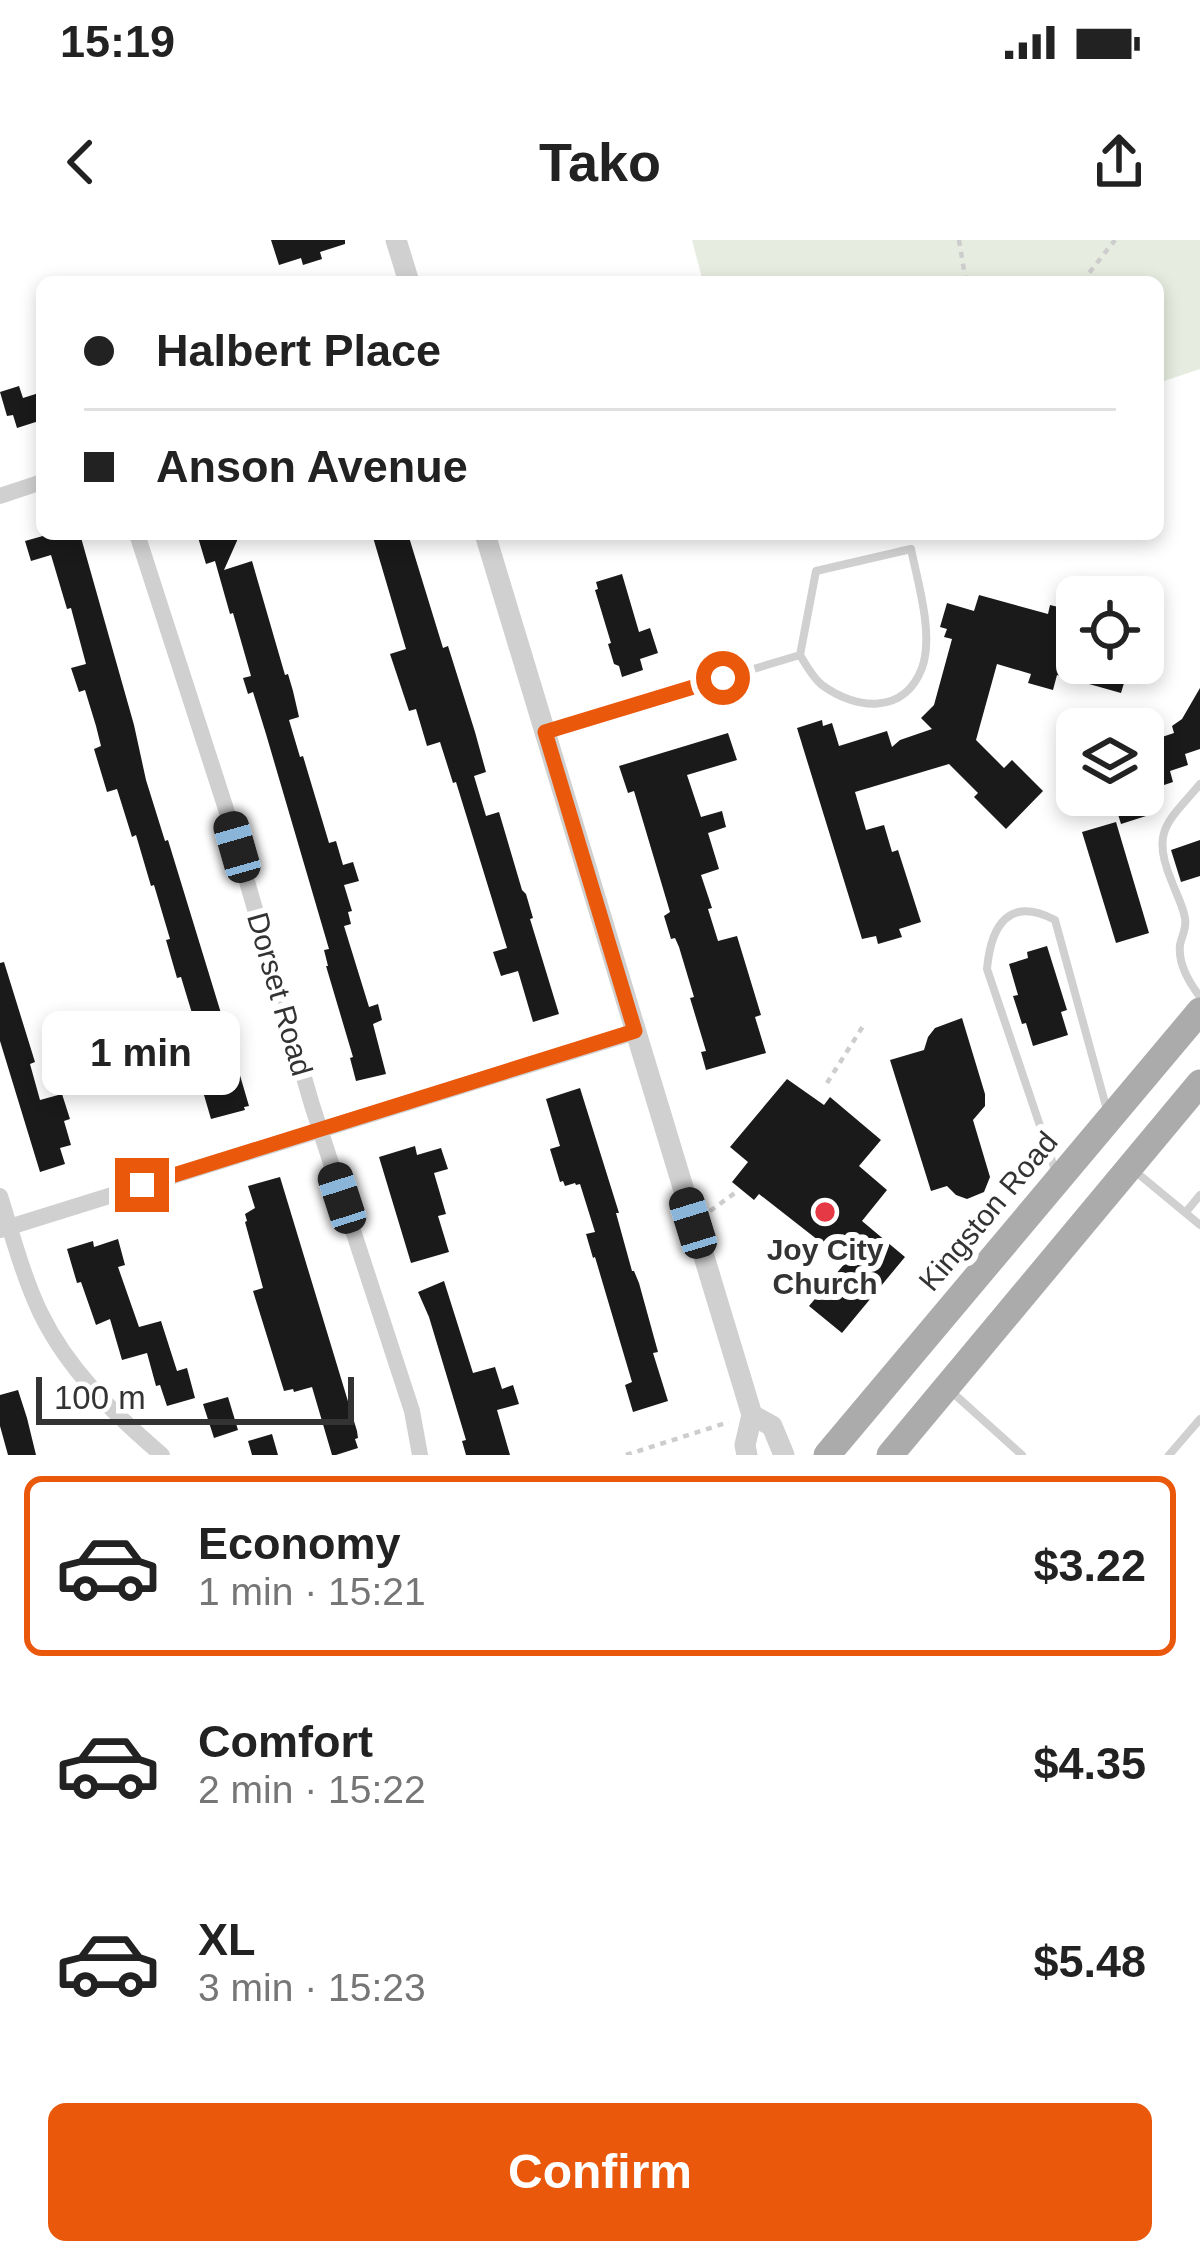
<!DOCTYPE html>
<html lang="en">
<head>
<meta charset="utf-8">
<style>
	body { margin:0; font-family:Helvetica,sans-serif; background:#f2f2f2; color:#222; height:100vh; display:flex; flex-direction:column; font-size:45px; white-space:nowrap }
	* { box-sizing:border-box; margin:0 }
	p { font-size:39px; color:#767676 }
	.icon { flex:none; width:66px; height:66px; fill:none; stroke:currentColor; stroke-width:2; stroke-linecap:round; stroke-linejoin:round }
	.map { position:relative; height:1215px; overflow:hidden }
	.details { display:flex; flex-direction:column; background:#fff; flex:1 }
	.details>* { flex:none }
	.hud { position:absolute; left:36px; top:36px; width:1128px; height:264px; border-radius:18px; box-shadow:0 6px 18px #0003; display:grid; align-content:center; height:264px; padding:0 48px; background:#fff }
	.tools { position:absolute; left:1056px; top:336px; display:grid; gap:24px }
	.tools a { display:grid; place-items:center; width:108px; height:108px; border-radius:18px; background:#fff; box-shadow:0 6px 18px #0003; font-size:60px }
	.scale { position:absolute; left:36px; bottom:30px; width:318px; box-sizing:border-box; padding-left:12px; border:6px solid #333; border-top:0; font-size:33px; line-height:42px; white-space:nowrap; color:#333; -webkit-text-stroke:9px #fff; paint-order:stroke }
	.end { position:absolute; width:54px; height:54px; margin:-27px; border:15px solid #ea580c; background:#fff; box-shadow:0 0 0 6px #fff }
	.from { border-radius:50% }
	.bubble { position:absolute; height:84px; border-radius:18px; background:#fff; box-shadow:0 6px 18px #0003; font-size:39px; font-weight:600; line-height:84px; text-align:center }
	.car { position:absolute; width:36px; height:72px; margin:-36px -18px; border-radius:15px; box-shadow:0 0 9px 3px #0007; background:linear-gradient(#222 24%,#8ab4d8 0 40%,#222 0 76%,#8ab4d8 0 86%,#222 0) }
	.hud b { display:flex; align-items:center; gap:42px; height:114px; font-size:45px }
	.hud b+b { border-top:3px solid #e0e0e0 }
	.hud i { width:30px; height:30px; background:#222 }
	ul { padding:21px 0 0; list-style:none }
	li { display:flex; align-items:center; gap:36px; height:180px; margin:0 24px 18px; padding:0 24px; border:6px solid transparent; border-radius:18px }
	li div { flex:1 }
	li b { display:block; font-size:45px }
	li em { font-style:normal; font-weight:600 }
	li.on { border-color:#ea580c }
	li>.icon { width:108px; height:108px; stroke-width:1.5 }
	.primary-button { display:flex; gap:24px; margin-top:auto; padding:24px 48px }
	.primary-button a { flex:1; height:138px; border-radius:18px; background:#ea580c; color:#fff; font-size:48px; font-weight:600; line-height:138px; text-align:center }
	.status { display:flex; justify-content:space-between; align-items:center; height:84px; padding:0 60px; background:#fff; direction:ltr }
	.status svg { height:33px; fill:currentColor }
	header { display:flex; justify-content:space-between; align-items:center; height:156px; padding:0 48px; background:#fff; font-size:54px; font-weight:600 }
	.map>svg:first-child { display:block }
</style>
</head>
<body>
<div class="status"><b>15:19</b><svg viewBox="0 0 49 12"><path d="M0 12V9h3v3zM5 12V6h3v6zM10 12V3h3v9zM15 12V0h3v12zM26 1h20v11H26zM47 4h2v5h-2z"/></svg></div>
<header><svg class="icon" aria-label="back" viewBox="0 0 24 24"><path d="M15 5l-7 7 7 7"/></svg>Tako<svg class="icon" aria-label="share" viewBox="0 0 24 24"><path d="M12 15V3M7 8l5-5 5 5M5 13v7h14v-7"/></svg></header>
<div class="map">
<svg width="1200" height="1215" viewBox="0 0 1200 1215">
	<rect width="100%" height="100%" fill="#fff"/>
	<path fill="#e6ecdf" d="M692 0H1200V129L1158 143V42H703Z"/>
	<path fill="#1a1a1a" d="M271 0H345V4L320 12 322 19 303 25 301 18 279 25Z
		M19 146 23 158 42 152V180L17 188 13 175 7 176 0 152Z
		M50 294H80L134 485 146 540 165 601 168 600 239 832 249 866 244 867 245 870 211 879 204 855 215 852 206 819 196 823 188 796 198 793 181 737 177 738 166 700 170 699 154 645 151 646 136 595 132 597 117 549 107 552 94 509 101 506 96 486 85 450 79 452 71 428 86 424 71 368 67 369 51 315 31 321 25 301Z
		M197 294H240L224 330 252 321 285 435 288 434 293 451 299 477 289 480 300 517 303 516 329 603 336 601 343 625 353 622 359 641 344 645 352 671 348 672 351 684 344 686 369 767 378 764 382 780 373 784 386 834 356 841 350 818 353 817 326 726H328L324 710 329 709 266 494 253 452 248 454 243 438 251 436 233 373 230 374 215 321 206 324Z
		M372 294H408L443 408 448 406 475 492 486 532 474 536 486 576 499 572 522 650 526 654 533 678 530 679 559 774 533 782 518 731 501 736 493 712 507 708 456 542 453 543 440 502 427 506 416 469 409 471 390 414 406 409Z
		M622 334 639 392 650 388 658 413 640 419 643 430 622 437 619 426 614 424 608 404 611 403 595 350 598 349 596 342Z
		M979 355 1048 374 1050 365 1075 371 1066 405 1077 408V423H1130L1121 453 1057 435 1053 450 1028 443 1031 434 997 424 976 500 1004 528 1012 520 1043 551 1006 589 974 557 978 553 949 524 855 552 866 590 884 585 892 612 898 610 921 682 899 689 902 697 878 704 876 696 862 699 797 488 822 480 823 486 832 483 839 506 887 491 892 507 900 500 932 489 921 478 934 465 952 399 944 397 947 389 940 387 947 363 974 371Z
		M1200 448V509L1185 514 1188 525 1170 531 1173 542 1143 552V522L1148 514 1153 513 1162 497 1174 493 1172 486 1182 479Z
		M728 493 737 520 687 535 701 577 722 571 726 587 708 593 719 629 701 635 712 668 708 669 718 701 737 696 761 775 755 777 766 813 706 830 701 812 706 811 690 758 694 757 679 707 675 698 671 699 664 676 670 672 634 551 628 553 619 526Z
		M1112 555H1139L1146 576 1121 584Z
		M1116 582 1149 693 1116 703 1082 592Z
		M1200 600V636L1181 642 1171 610Z
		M1047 706 1067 770 1061 772 1068 795 1033 806 1026 783 1022 784 1013 756 1018 755 1009 724 1028 718 1027 712Z
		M4 722 35 822 30 824 40 860 62 854 70 879 64 881 71 905 60 908 65 924 40 932 0 801V723Z
		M962 778 985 854V866L973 880 990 937 984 952 967 959 956 955 947 946 931 951 890 820 924 810 928 797 935 788Z
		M787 839 824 865 830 857 881 900 859 926 887 950 862 981 905 1017 842 1093 809 1066 846 1022 759 954 754 960 732 942 748 922 730 907Z
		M580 848 619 973H616L632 1031H634L639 1043 658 1112 653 1113 668 1161 633 1172 625 1145 632 1142 595 1017 593 1018 586 994 595 992 580 944 576 945 575 943 565 946 563 941 560 942 550 909 560 906 546 859Z
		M415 906 417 915 441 908 448 929 434 933 446 974 438 976 449 1012 411 1023 379 917Z
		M280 937 357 1191 358 1198 355 1199 358 1208 336 1215H332L312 1147 294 1152 293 1149 284 1151 253 1051 263 1048 245 982 247 981 245 974 255 968 248 946Z
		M118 999 125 1025 118 1027 139 1087 161 1081 177 1131 187 1128 195 1158 167 1166 160 1145 156 1146 147 1113 122 1120 110 1079 96 1085 81 1042 77 1043 67 1009 93 1001 94 1007Z
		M444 1041 473 1133 495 1127 502 1149 513 1145 519 1164 497 1170 510 1215H466L462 1201 466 1200 429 1077 418 1052Z
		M18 1150 27 1178 36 1215H8L0 1186V1155Z
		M228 1157 238 1190 214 1198 203 1164Z
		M272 1194 278 1215H252L248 1201Z"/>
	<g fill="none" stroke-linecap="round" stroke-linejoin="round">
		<path stroke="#cdcdcd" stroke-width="4.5" stroke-dasharray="6 6" stroke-linecap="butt" d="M959 0 966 42
			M1082 42 1115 0
			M947 298 948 294
			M827 843 865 783
			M710 971 739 950
			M626 1215 729 1182"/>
		<path stroke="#d0d0d0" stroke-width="8" d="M911 309C918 343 934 395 922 428 904 475 856 470 822 445 813 438 806 425 800 415L816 331Z
			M547 491 800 415
			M1200 544C1168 582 1150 591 1172 642 1176 653 1183 666 1185 678 1187 688 1182 695 1180 705 1178 724 1189 742 1200 757
			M1055 930 987 729C991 685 1009 656 1055 680L1107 870
			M1136 932 1200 985
			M1186 972 1200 955
			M953 1153 1022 1215
			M1169 1215 1200 1179"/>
		<path stroke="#d0d0d0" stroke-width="16" d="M0 256 42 242
			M137 294 225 566 312 865 412 1171 420 1215
			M0 956C12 994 23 1036 40 1072 68 1130 114 1174 162 1215
			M0 990 635 792"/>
		<path stroke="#d0d0d0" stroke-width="21" d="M396 0 409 42
			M485 294 752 1175 745 1205 747 1215
			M752 1175 772 1186 784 1215"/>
		<path stroke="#ababab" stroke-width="27" d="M827 1215 1200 771
			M890 1215 1200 843"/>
	</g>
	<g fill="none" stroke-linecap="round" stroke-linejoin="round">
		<path stroke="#ea580c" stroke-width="15" d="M142 945 635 791 545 492 723 438"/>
	</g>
	<circle fill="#e63946" stroke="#fff" stroke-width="4.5" cx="825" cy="972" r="12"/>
	<g text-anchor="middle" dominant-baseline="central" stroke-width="12" stroke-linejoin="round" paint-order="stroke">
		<g font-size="30" fill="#333" stroke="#fff">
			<text transform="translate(280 754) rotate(74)">Dorset Road</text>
			<text transform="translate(988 971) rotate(-50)">Kingston Road</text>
		</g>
		<g font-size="30" font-weight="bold" fill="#333" stroke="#fff">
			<text x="825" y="1009">Joy City<tspan x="825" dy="34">Church</tspan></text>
		</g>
	</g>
</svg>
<div class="tools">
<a><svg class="icon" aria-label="locate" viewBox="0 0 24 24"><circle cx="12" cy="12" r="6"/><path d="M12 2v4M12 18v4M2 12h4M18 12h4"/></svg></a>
<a><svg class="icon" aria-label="layers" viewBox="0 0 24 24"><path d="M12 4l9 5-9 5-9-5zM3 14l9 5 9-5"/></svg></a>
</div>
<div class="scale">100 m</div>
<i class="end from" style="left:723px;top:438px"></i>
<i class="end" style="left:142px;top:945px"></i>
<div class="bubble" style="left:42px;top:771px;width:198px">1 min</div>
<i class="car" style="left:237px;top:607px;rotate:344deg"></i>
<i class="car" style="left:342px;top:958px;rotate:342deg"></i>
<i class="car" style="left:693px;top:983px;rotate:343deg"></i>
<div class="hud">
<b><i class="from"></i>Halbert Place</b>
<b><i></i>Anson Avenue</b>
</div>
</div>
<section class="details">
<ul>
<li class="on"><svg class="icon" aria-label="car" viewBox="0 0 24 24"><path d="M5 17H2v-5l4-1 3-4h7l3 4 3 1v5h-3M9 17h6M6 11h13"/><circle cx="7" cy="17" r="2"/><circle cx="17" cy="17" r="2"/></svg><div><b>Economy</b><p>1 min · 15:21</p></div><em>$3.22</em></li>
<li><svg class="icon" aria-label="car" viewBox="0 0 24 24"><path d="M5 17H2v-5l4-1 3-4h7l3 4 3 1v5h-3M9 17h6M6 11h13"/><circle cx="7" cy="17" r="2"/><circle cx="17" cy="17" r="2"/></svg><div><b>Comfort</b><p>2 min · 15:22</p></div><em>$4.35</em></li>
<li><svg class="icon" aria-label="car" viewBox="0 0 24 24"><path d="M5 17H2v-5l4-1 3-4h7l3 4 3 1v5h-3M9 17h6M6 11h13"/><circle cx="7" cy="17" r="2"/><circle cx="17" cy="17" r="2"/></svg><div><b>XL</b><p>3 min · 15:23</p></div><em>$5.48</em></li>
</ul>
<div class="primary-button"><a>Confirm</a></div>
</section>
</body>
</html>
